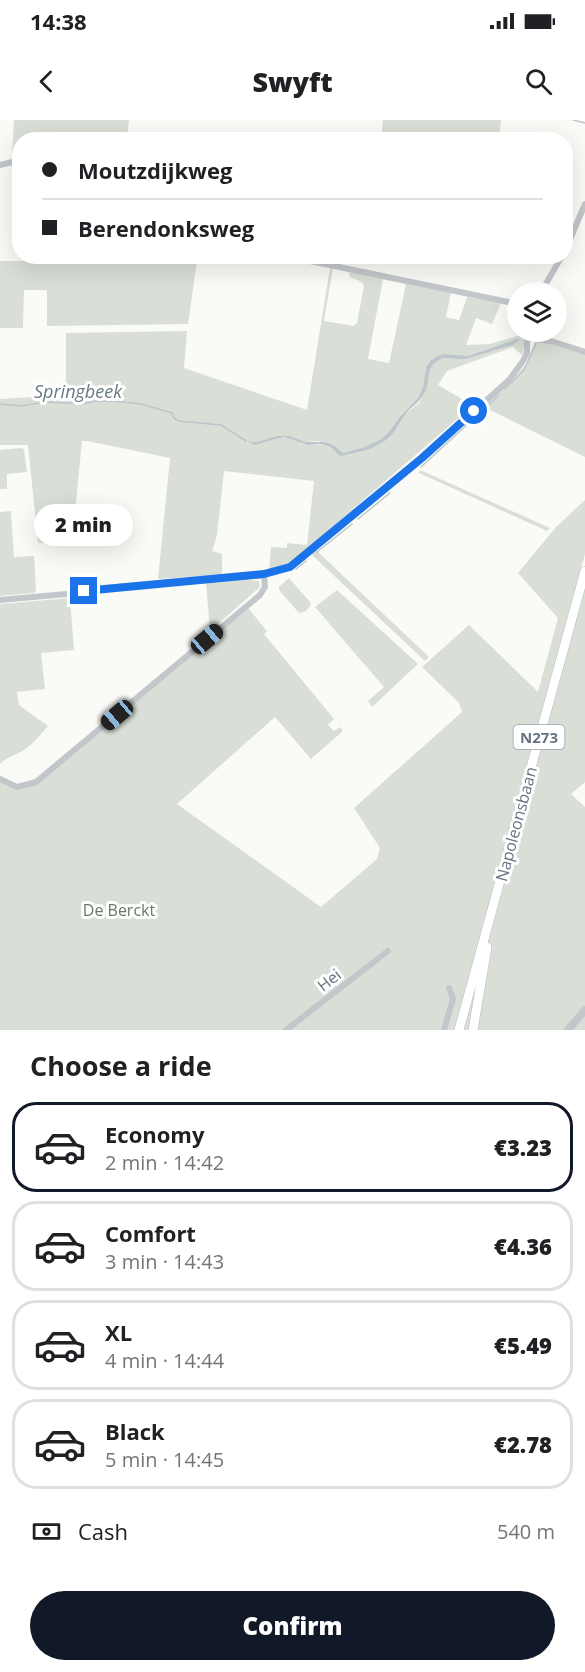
<!DOCTYPE html>
<html lang="en">
<head>
<meta charset="utf-8">
<style>
	body { margin:0; font-family:"Open Sans",sans-serif; background:#f2f2f2; color:#202124; height:100vh; display:flex; flex-direction:column; font-size:22px; white-space:nowrap }
	* { box-sizing:border-box; margin:0 }
	p { font-size:20px; color:#757577 }
	.icon { flex:none; width:33px; height:33px; fill:none; stroke:currentColor; stroke-width:2; stroke-linecap:round; stroke-linejoin:round }
	.map { position:relative; height:910px; overflow:hidden }
	.drawer { display:flex; flex-direction:column; background:#fff; flex:1 }
	.drawer>* { flex:none }
	.guide { position:absolute; left:12px; top:12px; width:561px; height:132px; border-radius:24px; box-shadow:0 6px 24px #0002; display:grid; align-content:center; height:132px; padding:0 30px; background:#fff }
	.tools { position:absolute; left:507px; top:162px; display:grid; gap:12px }
	.tools a { display:grid; place-items:center; width:60px; height:60px; border-radius:50%; background:#fff; box-shadow:0 6px 24px #0002; font-size:30px }
	.end { position:absolute; width:27px; height:27px; margin:-14px; border:8px solid #1a73e8; background:#fff; box-shadow:0 0 0 3px #fff }
	.from { border-radius:50% }
	.bubble { position:absolute; height:42px; border-radius:21px; background:#fff; box-shadow:0 6px 24px #0002; font-size:20px; font-weight:800; line-height:42px; text-align:center }
	.car { position:absolute; width:18px; height:36px; margin:-18px -9px; border-radius:8px; box-shadow:0 0 4px 2px #0007; background:linear-gradient(#222 24%,#8ab4d8 0 40%,#222 0 76%,#8ab4d8 0 86%,#222 0) }
	.guide b { display:flex; align-items:center; gap:21px; height:57px; font-size:22px }
	.guide b+b { border-top:2px solid #e0e0e0 }
	.guide i { width:15px; height:15px; background:#202124 }
	ul { padding:0; list-style:none }
	li { display:flex; align-items:center; gap:18px; height:90px; margin:0 12px 9px; padding:0 18px; border:3px solid #e0e0e0; border-radius:24px }
	li div { flex:1 }
	li b { display:block; font-size:22px }
	li em { font-style:normal; font-weight:800 }
	li.selected { border-color:#111827 }
	li>.icon { width:54px; height:54px; stroke-width:1.5 }
	h2 { padding:0 30px; font-size:27px; line-height:72px }
	.pay { display:flex; align-items:center; gap:15px; height:66px; padding:0 30px; font-size:22px }
	.pay p { margin-inline-start:auto }
	.action { display:flex; gap:12px; margin-top:auto; padding:12px 30px }
	.action a { flex:1; height:69px; border-radius:36px; background:#111827; color:#fff; font-size:24px; font-weight:800; line-height:69px; text-align:center }
	.status { display:flex; justify-content:space-between; align-items:center; height:42px; padding:0 30px; background:#fff; direction:ltr }
	.status svg { height:16px; fill:currentColor }
	header { display:flex; justify-content:space-between; align-items:center; height:78px; padding:0 30px; background:#fff; font-size:27px; font-weight:800 }
	.map>svg:first-child { display:block }
</style>
</head>
<body>
<div class="status"><b>14:38</b><svg viewBox="0 0 49 12"><path d="M0 12V9h3v3zM5 12V6h3v6zM10 12V3h3v9zM15 12V0h3v12zM26 1h20v11H26zM47 4h2v5h-2z"/></svg></div>
<header><svg class="icon" aria-label="back" viewBox="0 0 24 24"><path d="M15 5l-7 7 7 7"/></svg>Swyft<svg class="icon" aria-label="search" viewBox="0 0 24 24"><circle cx="10" cy="10" r="6"/><path d="M15 15l6 6"/></svg></header>
<div class="map">
<svg width="585" height="910" viewBox="0 0 585 910">
	<rect width="100%" height="100%" fill="#fafaf7"/>
	<path fill="#d9dfd7" fill-rule="evenodd" d="M14 0H129L127 19 20 20 19 36H12Z
		M383 0H501L499 19H381Z
		M167 137 166 141H197L188 204 47 206V170H24L23 208H0V141H113L114 137Z
		M330 148H333L324 201 354 206 357 203 364 166 362 162 350 157 349 152 383 159 368 239 389 243 406 164 451 173 446 197 459 200 467 177 501 183 492 204 476 198 466 225 490 224 524 214 525 224 522 235 513 227 447 251 438 265 462 279 470 288 295 439 284 446 269 451 271 427 287 428V423L307 425 314 361 224 351 217 415 212 431 222 434V455L158 459 170 338 87 321H82L72 422 38 423 28 325H0V279L66 275V213L187 211 184 248 307 290ZM519 218 513 225 466 239C455 241 445 234 435 242 425 251 429 267 421 280 417 287 409 289 404 295 400 299 399 306 395 310 385 323 358 336 342 335 336 335 333 328 327 326 321 324 316 325 309 325 302 325 298 321 292 319 277 313 264 329 248 321L257 322 290 316 305 322 318 321 337 329 343 333 358 330 381 319 388 313 400 295 418 278 423 267 426 247 430 241 437 236H468Z
		M535 222H545L585 234V337L484 287 514 258 527 243Z
		M20 328 24 329 27 352 7 354V369H0V330Z
		M420 350 550 408 547 411 419 353Z
		M585 380V434L506 728 585 462V662L571 674 585 687V910H0V660L15 667 30 663 80 625 248 488 267 511 264 514 334 599 328 605 334 611 340 607 343 611 311 639 275 597 177 684 321 787 377 739 380 728 354 688 462 592 459 583 422 547 469 505 538 572 558 498 518 453 556 407Z
		M11 391 14 437 34 436 36 471 34 473 0 476V392Z
		M316 430 429 537 425 541 311 434Z
		M289 458 311 483C310 489 304 493 299 493L279 470V467Z
		M245 459 259 461 260 467 210 511 206 463Z
		M337 470 418 544 372 587 368 581 384 567 315 487Z
		M70 478 74 530 41 533 45 569 17 572 19 585 48 606C41 614 33 624 24 630 15 636 8 636 0 644V484Z"/>
	<path fill="#bcc6cb" d="M519 218 518 221 513 225 466 239C457 241 448 235 439 240 425 247 431 261 425 272 419 285 410 286 404 296 400 301 398 307 394 312 381 328 359 333 340 336L330 327 321 324 307 325 291 319 283 317 255 325 247 321 257 322 277 316H290L305 322H324L333 325 343 333 362 328 381 319 388 313 400 296 418 278 423 267 426 247 430 241 437 236 444 234 468 236Z"/>
	<g fill="none" stroke-linecap="round" stroke-linejoin="round">
		<path stroke="#bcc6cb" stroke-width="1.5" d="M573 0 585 3
			M505 269 524 250 536 223
			M0 284 20 286 48 282 81 284 96 281H113L141 284 172 293 174 298 179 301 221 305 246 321
			M481 292 499 275
			M421 347 472 300
			M358 399 390 373
			M317 432 352 404
			M296 449 306 441"/>
		<g stroke="#b7bbbf" stroke-width="10">
			<path id="primary" d="M459 910 585 451
				M473 910 487 827"/>
		</g>
		<path stroke="#c3c7cb" stroke-width="6" d="M0 45 20 40
			M566 129 585 84
			M286 136 518 184
			M541 172 562 136
			M527 218 551 221 585 232
			M0 480 66 474 103 468 264 455 290 447 422 338 509 260 523 241 527 233V212
			M0 659 17 667 36 662 260 475 265 467 264 455
			M286 910 388 831
			M444 910 453 879 449 868"/>
		<path stroke="#c3c7cb" stroke-width="8" d="M568 910 585 890"/>
		<use href="#primary" stroke="#fff" stroke-width="9"/>
	</g>
	<g fill="none" stroke-linecap="round" stroke-linejoin="round">
		<path stroke="#1a73e8" stroke-width="8" d="M84 471 264 454 290 447 422 338 474 291"/>
	</g>
	<g text-anchor="middle" dominant-baseline="central" stroke-width="6" stroke-linejoin="round" paint-order="stroke">
		<rect fill="#fff" stroke="#939ea8" stroke-width="1.5" x="513.5" y="605" width="51" height="24" rx="4.5"/>
		<g font-size="15" font-weight="bold" fill="#657482">
			<text x="539" y="617">N273</text>
		</g>
		<g font-size="16" fill="#657482" stroke="#fff">
			<text transform="translate(516 704) rotate(-75)">Napoleonsbaan</text>
			<text transform="translate(329 860) rotate(-38)">Hei</text>
		</g>
		<g font-size="16" fill="#677a64" stroke="#fff">
			<text x="119" y="790">De Berckt</text>
		</g>
		<g font-size="18" font-style="italic" fill="#657a83" stroke="#fff">
			<text x="78" y="271">Springbeek</text>
		</g>
	</g>
</svg>
<div class="tools">
<a><svg class="icon" aria-label="layers" viewBox="0 0 24 24"><path d="M12 4l9 5-9 5-9-5zM3 14l9 5 9-5"/></svg></a>
</div>
<i class="end from" style="left:474px;top:291px"></i>
<i class="end" style="left:84px;top:471px"></i>
<div class="bubble" style="left:34px;top:384px;width:99px">2 min</div>
<i class="car" style="left:207px;top:519px;rotate:50deg"></i>
<i class="car" style="left:117px;top:595px;rotate:230deg"></i>
<div class="guide">
<b><i class="from"></i>Moutzdijkweg</b>
<b><i></i>Berendonksweg</b>
</div>
</div>
<section class="drawer">
<h2>Choose a ride</h2>
<ul>
<li class="selected"><svg class="icon" aria-label="car" viewBox="0 0 24 24"><path d="M5 17H2v-5l4-1 3-4h7l3 4 3 1v5h-3M9 17h6M6 11h13"/><circle cx="7" cy="17" r="2"/><circle cx="17" cy="17" r="2"/></svg><div><b>Economy</b><p>2 min · 14:42</p></div><em>€3.23</em></li>
<li><svg class="icon" aria-label="car" viewBox="0 0 24 24"><path d="M5 17H2v-5l4-1 3-4h7l3 4 3 1v5h-3M9 17h6M6 11h13"/><circle cx="7" cy="17" r="2"/><circle cx="17" cy="17" r="2"/></svg><div><b>Comfort</b><p>3 min · 14:43</p></div><em>€4.36</em></li>
<li><svg class="icon" aria-label="car" viewBox="0 0 24 24"><path d="M5 17H2v-5l4-1 3-4h7l3 4 3 1v5h-3M9 17h6M6 11h13"/><circle cx="7" cy="17" r="2"/><circle cx="17" cy="17" r="2"/></svg><div><b>XL</b><p>4 min · 14:44</p></div><em>€5.49</em></li>
<li><svg class="icon" aria-label="car" viewBox="0 0 24 24"><path d="M5 17H2v-5l4-1 3-4h7l3 4 3 1v5h-3M9 17h6M6 11h13"/><circle cx="7" cy="17" r="2"/><circle cx="17" cy="17" r="2"/></svg><div><b>Black</b><p>5 min · 14:45</p></div><em>€2.78</em></li>
</ul>
<div class="pay"><svg class="icon" aria-label="cash" viewBox="0 0 24 24"><path d="M3 7h18v10H3z"/><circle cx="12" cy="12" r="2"/></svg>Cash<p>540 m</p></div>
<div class="action"><a>Confirm</a></div>
</section>
</body>
</html>
